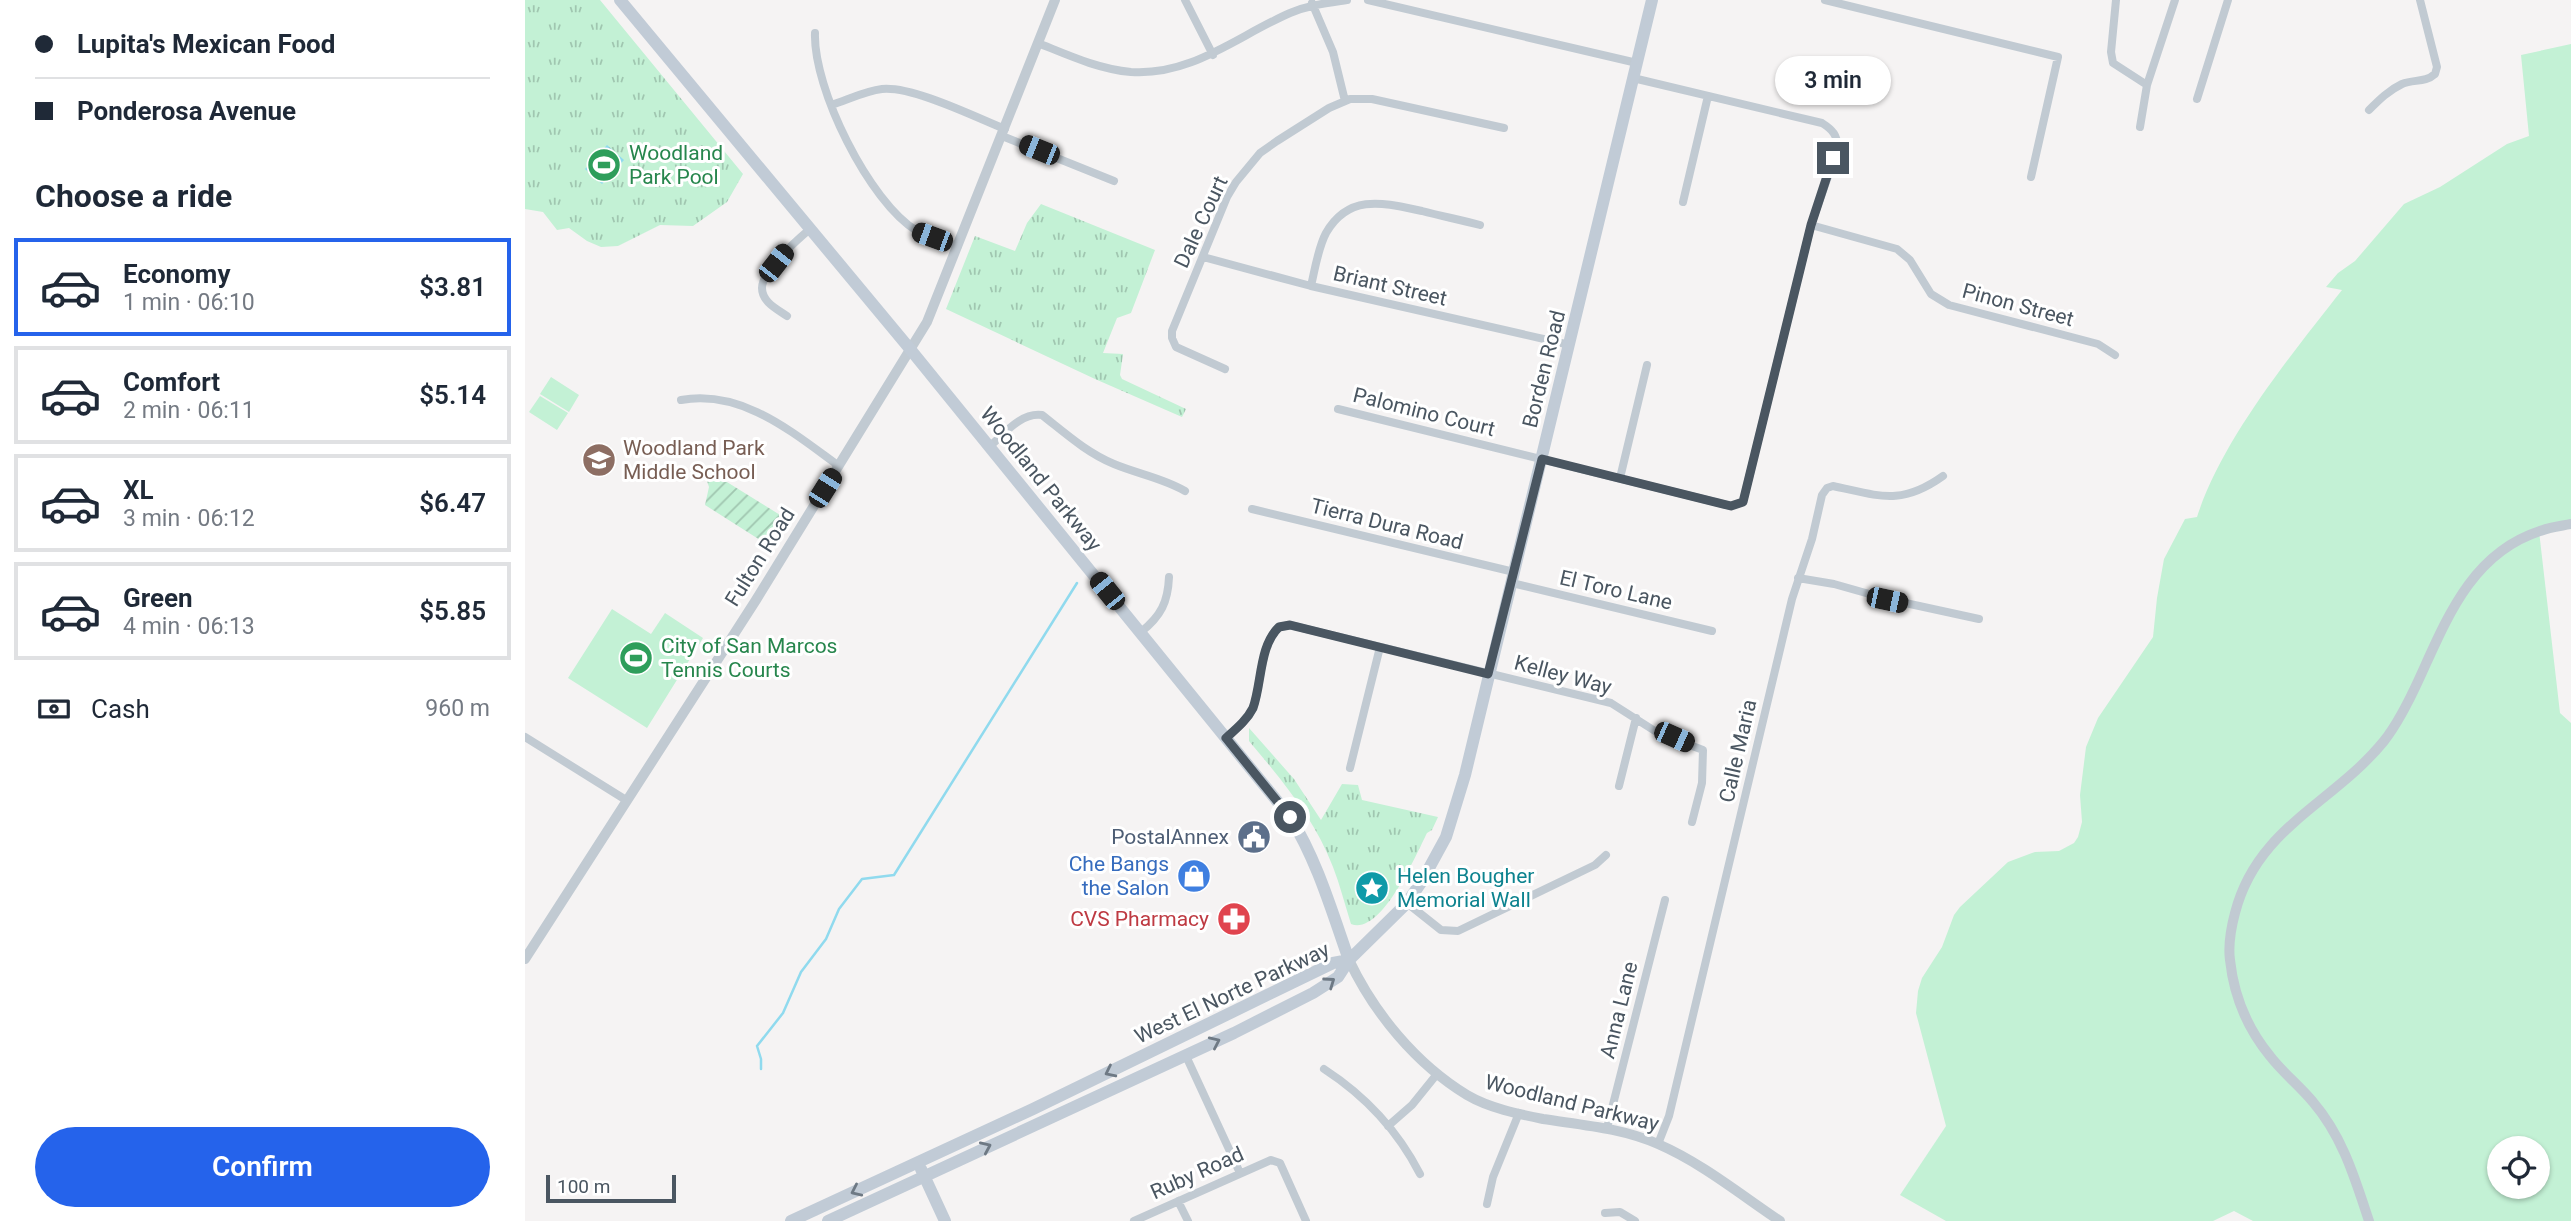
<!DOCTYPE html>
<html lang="en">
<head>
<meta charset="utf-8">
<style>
	body { margin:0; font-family:Roboto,sans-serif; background:#f2f2f3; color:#1f2937; height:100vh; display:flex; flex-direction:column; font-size:26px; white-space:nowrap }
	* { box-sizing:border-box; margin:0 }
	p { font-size:23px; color:#747a83 }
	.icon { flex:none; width:38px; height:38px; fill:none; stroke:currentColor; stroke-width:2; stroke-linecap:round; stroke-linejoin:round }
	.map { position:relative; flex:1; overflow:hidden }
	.sheet { display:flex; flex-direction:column; background:#fff; width:525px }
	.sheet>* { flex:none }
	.banner { display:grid; align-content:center; height:154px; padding:0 35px; background:#fff }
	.tools { position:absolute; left:1962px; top:1136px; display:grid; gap:14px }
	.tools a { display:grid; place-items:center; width:63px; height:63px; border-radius:50%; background:#fff; box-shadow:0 2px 5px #0004; font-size:35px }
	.scale { position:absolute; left:21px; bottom:18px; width:130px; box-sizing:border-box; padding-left:7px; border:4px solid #4a5661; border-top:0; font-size:19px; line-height:24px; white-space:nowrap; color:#4a5661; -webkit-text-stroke:5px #fff; paint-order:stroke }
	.end { position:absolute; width:32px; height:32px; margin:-16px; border:9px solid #4a5661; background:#fff; box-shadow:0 0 0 4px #fff }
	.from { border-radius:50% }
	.bubble { position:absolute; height:49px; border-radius:24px; background:#fff; box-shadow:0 2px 5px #0004; font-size:23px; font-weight:600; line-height:49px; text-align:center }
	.car { position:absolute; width:21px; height:42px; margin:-21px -10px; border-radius:9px; box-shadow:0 0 5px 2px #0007; background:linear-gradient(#222 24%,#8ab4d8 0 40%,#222 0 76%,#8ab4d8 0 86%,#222 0) }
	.banner b { display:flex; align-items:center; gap:24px; height:66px; font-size:26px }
	.banner b+b { border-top:2px solid #e0e1e3 }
	.banner i { width:18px; height:18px; background:#1f2937 }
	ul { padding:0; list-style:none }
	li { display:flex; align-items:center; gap:21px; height:98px; margin:0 14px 10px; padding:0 21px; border:4px solid #e0e1e3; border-radius:0px }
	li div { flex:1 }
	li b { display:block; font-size:26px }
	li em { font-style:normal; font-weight:600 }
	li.current { border-color:#2563eb }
	li>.icon { width:63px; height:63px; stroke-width:1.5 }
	h2 { padding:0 35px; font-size:32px; line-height:84px }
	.pay { display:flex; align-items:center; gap:18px; height:77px; padding:0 35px; font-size:26px }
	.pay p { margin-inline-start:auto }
	.button { display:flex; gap:14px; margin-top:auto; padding:14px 35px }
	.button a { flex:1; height:80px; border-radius:42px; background:#2563eb; color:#fff; font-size:28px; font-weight:600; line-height:80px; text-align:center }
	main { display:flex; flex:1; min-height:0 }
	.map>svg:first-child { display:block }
</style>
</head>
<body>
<main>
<section class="sheet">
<div class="banner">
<b><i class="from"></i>Lupita's Mexican Food</b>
<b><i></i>Ponderosa Avenue</b>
</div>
<h2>Choose a ride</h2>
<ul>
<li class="current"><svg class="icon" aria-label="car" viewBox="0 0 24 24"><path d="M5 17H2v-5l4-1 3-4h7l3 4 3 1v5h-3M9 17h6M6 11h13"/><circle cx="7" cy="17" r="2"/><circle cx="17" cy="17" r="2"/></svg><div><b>Economy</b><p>1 min · 06:10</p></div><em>$3.81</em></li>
<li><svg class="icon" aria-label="car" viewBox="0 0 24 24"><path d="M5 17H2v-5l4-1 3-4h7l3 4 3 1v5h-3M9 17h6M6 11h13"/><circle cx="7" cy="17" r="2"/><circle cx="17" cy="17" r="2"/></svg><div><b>Comfort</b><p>2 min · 06:11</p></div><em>$5.14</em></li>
<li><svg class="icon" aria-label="car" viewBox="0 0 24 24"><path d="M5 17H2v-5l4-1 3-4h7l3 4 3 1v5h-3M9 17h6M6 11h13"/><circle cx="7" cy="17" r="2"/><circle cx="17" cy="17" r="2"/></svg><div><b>XL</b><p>3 min · 06:12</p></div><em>$6.47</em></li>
<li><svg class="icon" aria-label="car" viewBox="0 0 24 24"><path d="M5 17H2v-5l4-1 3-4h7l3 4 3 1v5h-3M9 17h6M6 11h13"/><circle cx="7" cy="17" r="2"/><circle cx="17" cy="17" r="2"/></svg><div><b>Green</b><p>4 min · 06:13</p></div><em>$5.85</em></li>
</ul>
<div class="pay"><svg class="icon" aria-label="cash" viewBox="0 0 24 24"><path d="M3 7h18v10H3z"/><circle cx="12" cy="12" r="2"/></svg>Cash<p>960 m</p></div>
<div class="button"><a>Confirm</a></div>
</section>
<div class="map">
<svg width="2046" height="1221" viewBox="0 0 2046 1221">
	<defs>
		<pattern id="park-tufts" width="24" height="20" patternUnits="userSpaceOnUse" patternTransform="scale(1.75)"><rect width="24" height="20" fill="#c3f1d5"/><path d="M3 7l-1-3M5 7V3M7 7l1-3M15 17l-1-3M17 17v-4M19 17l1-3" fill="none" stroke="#a0c6b0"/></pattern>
		<pattern id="garden-furrows" width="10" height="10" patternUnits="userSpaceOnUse" patternTransform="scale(1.75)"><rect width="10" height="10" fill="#c3f1d5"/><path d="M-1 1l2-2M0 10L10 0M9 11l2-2" fill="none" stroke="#a0c6b0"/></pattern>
		<pattern id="water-waves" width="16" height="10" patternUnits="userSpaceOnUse" patternTransform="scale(1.75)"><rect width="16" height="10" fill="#90daee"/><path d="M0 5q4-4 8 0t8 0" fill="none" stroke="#78b4c4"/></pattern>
	</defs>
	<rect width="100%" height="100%" fill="#f5f3f3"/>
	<path fill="#c3f1d5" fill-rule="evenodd" d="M2046 44V524L2014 531 2035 713 2046 723V1221H1728L1709 1211 1688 1221H1421L1375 1195 1421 1126 1391 1013 1393 991 1397 978 1417 947 1429 915 1435 907 1483 862 1510 852 1534 851 1549 843 1553 837 1557 822 1555 795 1561 747 1573 718 1628 637 1632 598 1639 559 1660 519 1672 517C1697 439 1767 354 1817 290L1801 287 1813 273 1830 261 1879 204 1915 187 1982 144 2004 136 1996 55ZM1974 1148H2012V1186H1974Z
		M26 377 54 395 44 412 15 394Z
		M15 396 43 413 32 430 4 412Z
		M87 609 126 634 140 613 178 638 122 728 43 678Z"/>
	<path fill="url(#park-tufts)" d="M0 0H75L218 174 202 202 168 226 135 225 93 246 76 247 62 241 44 228 32 230 18 212 0 209Z
		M516 204 630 250 606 313 592 318 578 353 598 354 595 375 597 379 661 409 657 417 570 379 421 309 450 236 490 251 502 223Z
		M724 728 769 779 796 820 817 784 833 785 837 800 913 817 907 830 902 833C891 855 856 936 826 924 820 905 815 885 808 867 790 819 756 779 724 741Z"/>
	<path fill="url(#garden-furrows)" d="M181 469 260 518 243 545 180 505 184 487 179 472Z"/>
	<path fill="url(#water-waves)" d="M82 145 99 160 77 184 60 169Z"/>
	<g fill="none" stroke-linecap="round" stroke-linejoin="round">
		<path stroke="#90daee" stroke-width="2.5" d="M236 1069V1059L232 1046 258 1013 276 972 301 939 314 909 337 879 369 875 552 583"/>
		<path stroke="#c1cad2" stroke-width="8" d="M660 0 688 55
			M843 0 1112 63
			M1300 0 1533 57 1506 177
			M1591 0 1586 52 1588 63 1622 85
			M787 3 808 52 820 101
			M290 33C288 88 344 202 392 231 404 238 420 242 433 246
			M513 43C543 55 573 69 606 72 667 76 712 36 765 13 784 5 802 3 822 0
			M1672 99 1703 0
			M306 105C322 100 340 91 357 89 388 86 450 117 480 129
			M1844 110C1854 100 1864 90 1877 84 1889 79 1900 83 1910 74L1912 67 1895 0
			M1615 127 1622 85 1650 0
			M477 136 589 181
			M1158 202 1183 96
			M1286 225 1372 249 1385 260 1406 294 1424 305 1573 344 1590 355
			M678 257 786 286 1045 345
			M786 286C790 269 793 248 801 233 824 193 859 203 897 211 916 216 936 220 955 225
			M262 316C252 309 237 302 237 288 237 271 272 240 285 229
			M700 369 651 347 647 338V331L702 197 711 182 735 153 752 141 804 108 825 99H847L979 128
			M156 400C217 389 267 432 314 466
			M813 409 1206 506 1218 502 1286 225 1313 148C1312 135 1308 130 1297 123L1108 78
			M464 447C479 434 496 412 517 415 540 433 562 453 589 464 613 474 638 478 660 491
			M1095 478 1122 365
			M727 509 989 572
			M1273 578 1309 584 1362 599 1454 619
			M987 583 1187 631
			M616 632C636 616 643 602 644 577
			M0 737 101 800
			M701 738C711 729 723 720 728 708 737 684 734 646 754 627L765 625 1086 703 1133 733 1178 750 1177 783 1167 822
			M825 768 855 647
			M1094 786 1111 718
			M882 903 916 930 933 931 1070 865 1081 855
			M661 1056 715 1173
			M799 1069C839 1095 873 1131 895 1174
			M863 1126 887 1105 912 1074
			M1082 1128 1140 900
			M1133 1144 1144 1116 1267 599 1287 539 1297 495 1302 488 1308 486C1355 496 1376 506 1418 476
			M653 1201 663 1221
			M962 1204 968 1177 994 1113
			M1080 1213 1095 1212 1110 1221
			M609 1221 746 1160 755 1163 781 1221"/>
		<path stroke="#c1cad2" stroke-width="10" d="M0 959 231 600 402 322 530 0
			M824 960C849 1013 891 1064 942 1095 964 1108 993 1114 1018 1119 1057 1125 1097 1128 1133 1144 1177 1163 1216 1195 1255 1221
			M1844 1221C1830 1179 1818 1137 1788 1102 1775 1086 1758 1073 1745 1056 1722 1028 1709 997 1705 960 1703 945 1706 928 1710 913 1732 827 1808 804 1859 741 1874 722 1885 699 1895 677 1922 618 1947 553 2015 531 2025 527 2036 526 2046 524"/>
		<path stroke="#c1cbd6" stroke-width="12" d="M95 0 385 349 765 817C792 860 807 912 824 960
			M396 1169 420 1221
			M266 1221 508 1109 808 963 824 960
			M303 1221 709 1033 788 993 813 977 824 960 882 903 897 881 921 837 940 775 1127 0"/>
	</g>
	<defs><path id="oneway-chevron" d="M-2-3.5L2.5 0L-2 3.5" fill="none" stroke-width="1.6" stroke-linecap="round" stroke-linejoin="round" transform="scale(1.75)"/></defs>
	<g stroke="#6e7984">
		<use href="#oneway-chevron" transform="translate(805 982) rotate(-35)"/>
		<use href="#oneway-chevron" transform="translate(690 1042) rotate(-25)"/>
		<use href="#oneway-chevron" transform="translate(585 1072) rotate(154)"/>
		<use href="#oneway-chevron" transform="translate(461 1147) rotate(-24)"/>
		<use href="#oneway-chevron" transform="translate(331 1191) rotate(155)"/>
	</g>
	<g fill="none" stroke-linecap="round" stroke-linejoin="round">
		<path stroke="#4a5661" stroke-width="9" d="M765 817 701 738C711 729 722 720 728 708 737 683 734 646 754 627L765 625 963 674 1017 459 1206 506 1218 502 1286 225 1308 158"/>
	</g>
	<defs>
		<g id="stadium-disc" transform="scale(1.75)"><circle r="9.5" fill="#2e9e5b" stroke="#fff"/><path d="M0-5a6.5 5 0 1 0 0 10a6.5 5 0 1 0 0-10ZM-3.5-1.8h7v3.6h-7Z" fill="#fff"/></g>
		<g id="school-disc" transform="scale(1.75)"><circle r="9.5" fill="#8d6e63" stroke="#fff"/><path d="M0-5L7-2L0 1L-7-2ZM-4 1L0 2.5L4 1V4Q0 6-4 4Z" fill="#fff"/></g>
		<g id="civic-disc" transform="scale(1.75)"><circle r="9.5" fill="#5c6f8a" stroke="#fff"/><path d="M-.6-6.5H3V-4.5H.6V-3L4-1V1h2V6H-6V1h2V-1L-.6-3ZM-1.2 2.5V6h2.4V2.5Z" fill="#fff"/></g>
		<g id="shop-disc" transform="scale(1.75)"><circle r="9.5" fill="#3f7fe0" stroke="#fff"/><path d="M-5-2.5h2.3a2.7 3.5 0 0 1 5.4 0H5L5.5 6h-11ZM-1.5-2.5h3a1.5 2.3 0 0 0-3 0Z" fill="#fff"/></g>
		<g id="sight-disc" transform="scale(1.75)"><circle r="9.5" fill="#0f9aa8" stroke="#fff"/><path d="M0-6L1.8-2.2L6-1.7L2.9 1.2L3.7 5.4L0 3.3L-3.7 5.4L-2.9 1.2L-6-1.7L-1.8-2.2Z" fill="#fff"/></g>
		<g id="pharmacy-disc" transform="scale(1.75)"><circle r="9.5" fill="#e0444e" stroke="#fff"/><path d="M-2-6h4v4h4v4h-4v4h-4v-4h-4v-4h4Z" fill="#fff"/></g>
	</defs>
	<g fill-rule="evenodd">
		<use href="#stadium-disc" x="79" y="165"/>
		<use href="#school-disc" x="74" y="460"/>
		<use href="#stadium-disc" x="111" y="658"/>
		<use href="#civic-disc" x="729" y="837"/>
		<use href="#shop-disc" x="669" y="876"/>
		<use href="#sight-disc" x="847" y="888"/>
		<use href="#pharmacy-disc" x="709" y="919"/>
	</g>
	<g text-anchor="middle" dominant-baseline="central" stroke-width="6" stroke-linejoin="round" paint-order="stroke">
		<g font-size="21" fill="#27864d" stroke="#fff" text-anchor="start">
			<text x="104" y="153">Woodland<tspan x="104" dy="24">Park Pool</tspan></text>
			<text x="136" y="646">City of San Marcos<tspan x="136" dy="24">Tennis Courts</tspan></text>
		</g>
		<g font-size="21" fill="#4a5661" stroke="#fff">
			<text transform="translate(676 222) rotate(-65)">Dale Court</text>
			<text transform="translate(865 286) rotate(13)">Briant Street</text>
			<text transform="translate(1493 305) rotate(15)">Pinon Street</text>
			<text transform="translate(1019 369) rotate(-76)">Borden Road</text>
			<text transform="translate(899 412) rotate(14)">Palomino Court</text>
			<text transform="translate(516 479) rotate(51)">Woodland Parkway</text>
			<text transform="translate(862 524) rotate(14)">Tierra Dura Road</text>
			<text transform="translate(235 557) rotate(-58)">Fulton Road</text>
			<text transform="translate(1091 590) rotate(13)">El Toro Lane</text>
			<text transform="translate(1038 675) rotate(15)">Kelley Way</text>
			<text transform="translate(1213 751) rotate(-77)">Calle Maria</text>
			<text transform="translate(707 993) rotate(-25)">West El Norte Parkway</text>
			<text transform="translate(1094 1010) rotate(-76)">Anna Lane</text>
			<text transform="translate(1047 1103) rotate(14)">Woodland Parkway</text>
			<text transform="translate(672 1173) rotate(-24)">Ruby Road</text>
		</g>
		<g font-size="21" fill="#785e54" stroke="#fff" text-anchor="start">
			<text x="98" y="448">Woodland Park<tspan x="98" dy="24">Middle School</tspan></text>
		</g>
		<g font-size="21" fill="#4e5e75" stroke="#fff" text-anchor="end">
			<text x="704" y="837">PostalAnnex</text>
		</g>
		<g font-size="21" fill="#366cbe" stroke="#fff" text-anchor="end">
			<text x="644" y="864">Che Bangs<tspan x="644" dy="24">the Salon</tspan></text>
		</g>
		<g font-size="21" fill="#0d838f" stroke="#fff" text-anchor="start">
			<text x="872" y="876">Helen Bougher<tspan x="872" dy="24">Memorial Wall</tspan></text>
		</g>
		<g font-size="21" fill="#be3a42" stroke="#fff" text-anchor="end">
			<text x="684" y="919">CVS Pharmacy</text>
		</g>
	</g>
</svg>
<div class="tools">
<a><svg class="icon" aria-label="locate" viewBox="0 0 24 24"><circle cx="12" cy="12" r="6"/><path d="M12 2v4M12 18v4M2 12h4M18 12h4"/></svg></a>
</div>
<div class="scale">100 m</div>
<i class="end from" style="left:765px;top:817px"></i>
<i class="end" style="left:1308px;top:158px"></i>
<div class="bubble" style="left:1250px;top:56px;width:116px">3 min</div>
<i class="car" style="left:514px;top:150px;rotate:292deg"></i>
<i class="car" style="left:407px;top:237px;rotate:290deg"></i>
<i class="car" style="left:251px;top:263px;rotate:38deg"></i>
<i class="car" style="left:300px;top:488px;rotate:32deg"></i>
<i class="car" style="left:582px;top:591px;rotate:321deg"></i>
<i class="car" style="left:1362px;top:600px;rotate:102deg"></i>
<i class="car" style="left:1149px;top:737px;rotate:114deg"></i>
</div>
</main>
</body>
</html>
